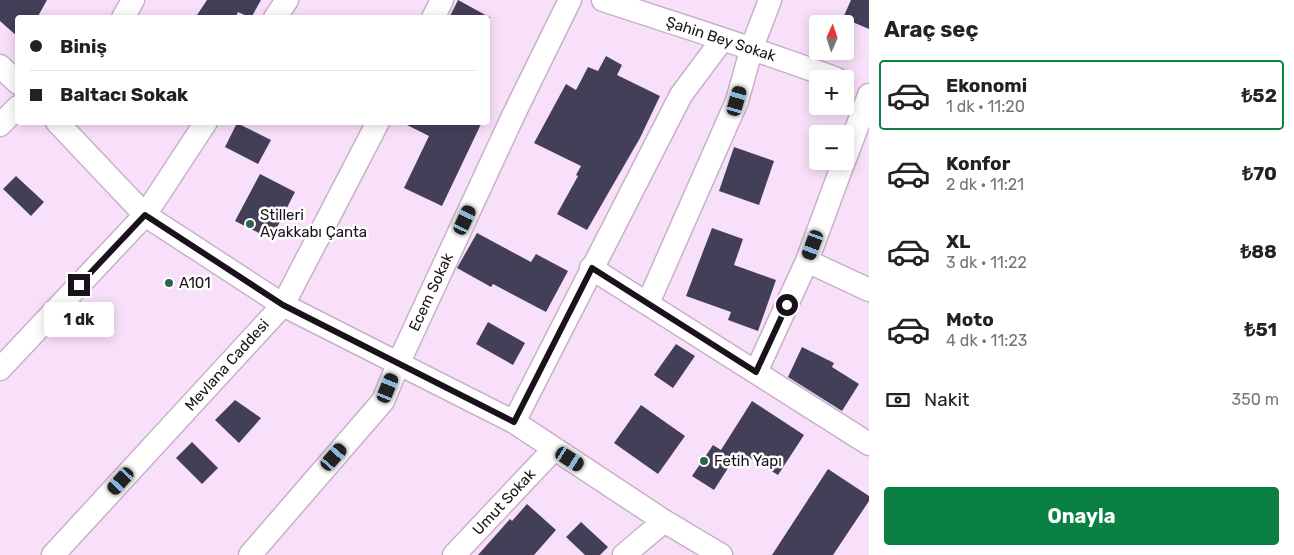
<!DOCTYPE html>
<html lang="tr">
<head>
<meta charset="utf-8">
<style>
	body { margin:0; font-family:Rubik,sans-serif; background:#f2f2f2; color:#222; height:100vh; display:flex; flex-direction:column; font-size:19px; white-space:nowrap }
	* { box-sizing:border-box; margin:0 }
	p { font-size:16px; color:#767676 }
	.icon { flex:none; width:28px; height:28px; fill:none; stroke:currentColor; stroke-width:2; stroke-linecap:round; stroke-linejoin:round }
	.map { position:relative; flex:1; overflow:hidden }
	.drawer { display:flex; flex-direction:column; background:#fff; width:425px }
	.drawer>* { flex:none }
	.guide { position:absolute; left:15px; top:15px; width:475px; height:110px; border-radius:5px; box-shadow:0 2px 12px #0003; display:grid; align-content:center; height:110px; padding:0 15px; background:#fff }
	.needle { width:32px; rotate:3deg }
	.fabs { position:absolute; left:809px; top:15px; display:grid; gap:10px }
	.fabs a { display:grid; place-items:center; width:45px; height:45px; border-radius:5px; background:#fff; box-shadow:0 2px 12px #0003; font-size:25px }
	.end { position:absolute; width:22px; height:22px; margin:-11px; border:6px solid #1a121b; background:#fff; box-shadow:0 0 0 2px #fff }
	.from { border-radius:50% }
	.bubble { position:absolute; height:35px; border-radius:5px; background:#fff; box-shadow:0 2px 12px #0003; font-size:16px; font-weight:700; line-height:35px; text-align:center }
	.car { position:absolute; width:15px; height:30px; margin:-15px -8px; border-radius:6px; box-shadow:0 0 4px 1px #0007; background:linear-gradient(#222 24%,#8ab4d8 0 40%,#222 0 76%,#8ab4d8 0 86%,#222 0) }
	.guide b { display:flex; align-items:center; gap:18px; height:48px; font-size:19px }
	.guide b+b { border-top:1px solid #e0e0e0 }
	.guide i { width:12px; height:12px; background:#222 }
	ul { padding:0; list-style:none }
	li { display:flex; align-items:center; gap:15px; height:70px; margin:0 10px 8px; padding:0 5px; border:2px solid transparent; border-radius:5px }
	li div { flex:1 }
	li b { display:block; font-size:19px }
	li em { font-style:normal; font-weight:700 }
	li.selected { border-color:#0b8043 }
	li>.icon { width:45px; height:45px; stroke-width:1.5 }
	h2 { padding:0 15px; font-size:22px; line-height:60px }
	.pay { display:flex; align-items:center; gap:12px; height:55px; padding:0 15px; font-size:19px }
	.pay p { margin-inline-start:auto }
	.primary-button { display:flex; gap:10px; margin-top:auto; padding:10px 15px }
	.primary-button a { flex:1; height:58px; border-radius:5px; background:#0b8043; color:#fff; font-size:20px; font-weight:700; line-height:58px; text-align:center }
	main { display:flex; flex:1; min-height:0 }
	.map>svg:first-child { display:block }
</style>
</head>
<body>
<main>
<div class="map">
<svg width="869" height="555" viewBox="0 0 869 555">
	<rect width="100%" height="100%" fill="#f9e0fa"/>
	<path fill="#443f59" d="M0 0H47L37 18H18V37L0 21Z
		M207 0H261L251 18 238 12 235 18H195Z
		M458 0 491 18H449Z
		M851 0H869V29L843 18Z
		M606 56 622 65 617 75 660 96 640 138 587 230 557 214 578 176 576 175 581 166 534 143 566 84 576 90 588 67 598 71Z
		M401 122H482L442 206 404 188 429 136Z
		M237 123 271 140 258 164 225 147Z
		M734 147 774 161 759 205 719 191Z
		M260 174 295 192 271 239 235 221Z
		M16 176 44 202 31 216 3 189Z
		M712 228 743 239 734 265 776 280 758 331 728 320 731 312 686 296Z
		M477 233 531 262 536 254 568 271 546 312 493 284 491 287 457 268Z
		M488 322 525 343 513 365 476 344Z
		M676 344 695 356 673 388 654 375Z
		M802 347 834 363 832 367 859 384 842 411 788 377Z
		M235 400 261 418 239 443 215 420Z
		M752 401 804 435 778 475 739 451 714 490 692 476 713 445 721 450Z
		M641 405 685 436 658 474 614 443Z
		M192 442 218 468 202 484 176 458Z
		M828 469 869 496V501L833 555H772Z
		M527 504 556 530 534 555H478L510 519 512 521Z
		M581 522 608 547 600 555H585L566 537Z"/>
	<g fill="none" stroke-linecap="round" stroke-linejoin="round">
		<g stroke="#c8b0c9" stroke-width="25">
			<path id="minor" d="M603 0C682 26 760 50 837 79
				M123 18 133 0
				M275 18 287 0
				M433 18 442 0
				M0 66 18 83
				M57 122 145 215 283 305 514 422 664 521 721 555
				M0 125 18 107
				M845 159 869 95
				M807 261 869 290
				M591 268 869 444
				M648 303 737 101 752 47 770 0
				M0 369 145 215 206 122
				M756 372 807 261 844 161
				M514 422 681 95 722 40
				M53 555 283 305 378 122
				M250 555 383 401 399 362 514 114 570 0
				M454 555 554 449
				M624 555 664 521"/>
		</g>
		<use href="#minor" stroke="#fff" stroke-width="22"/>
	</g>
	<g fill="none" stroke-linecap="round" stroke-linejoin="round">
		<path stroke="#1a121b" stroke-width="6" d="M79 285 145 215 283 305 514 422 592 268 756 372 787 305"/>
	</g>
	<g fill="#2f654c" stroke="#fff" stroke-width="2">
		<circle cx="250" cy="224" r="5"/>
		<circle cx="169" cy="283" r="5"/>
		<circle cx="704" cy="461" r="5"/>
	</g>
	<g text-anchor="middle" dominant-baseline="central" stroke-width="5" stroke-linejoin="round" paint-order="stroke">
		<g font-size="15" fill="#1a121b" stroke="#fff">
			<text transform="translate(721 39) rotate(18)">Şahin Bey Sokak</text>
			<text transform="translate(431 292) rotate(-65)">Ecem Sokak</text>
			<text transform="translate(227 365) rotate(-48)">Mevlana Caddesi</text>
			<text transform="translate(504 502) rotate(-47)">Umut Sokak</text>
		</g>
		<g font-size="15" fill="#1a121b" stroke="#fff" text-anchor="start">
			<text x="260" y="215">Stilleri<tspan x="260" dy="17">Ayakkabı Çanta</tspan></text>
			<text x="179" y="283">A101</text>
			<text x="714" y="461">Fetih Yapı</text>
		</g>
	</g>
</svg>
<div class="fabs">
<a><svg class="needle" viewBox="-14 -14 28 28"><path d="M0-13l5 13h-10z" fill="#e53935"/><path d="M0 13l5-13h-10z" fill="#767676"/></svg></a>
<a>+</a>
<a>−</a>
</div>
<i class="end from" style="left:787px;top:305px"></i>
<i class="end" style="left:79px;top:285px"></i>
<div class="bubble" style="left:44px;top:302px;width:70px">1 dk</div>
<i class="car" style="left:737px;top:101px;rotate:16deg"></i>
<i class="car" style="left:465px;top:220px;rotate:25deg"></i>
<i class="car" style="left:813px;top:245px;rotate:200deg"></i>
<i class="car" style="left:388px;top:388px;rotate:22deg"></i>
<i class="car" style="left:334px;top:457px;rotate:41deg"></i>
<i class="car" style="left:570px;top:459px;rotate:123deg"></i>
<i class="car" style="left:121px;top:481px;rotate:222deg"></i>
<div class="guide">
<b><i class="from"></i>Biniş</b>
<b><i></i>Baltacı Sokak</b>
</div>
</div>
<section class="drawer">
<h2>Araç seç</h2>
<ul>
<li class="selected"><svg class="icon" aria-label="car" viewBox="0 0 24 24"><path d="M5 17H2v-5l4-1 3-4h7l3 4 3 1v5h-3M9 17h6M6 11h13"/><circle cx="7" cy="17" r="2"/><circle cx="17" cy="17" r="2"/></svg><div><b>Ekonomi</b><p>1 dk · 11:20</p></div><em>₺52</em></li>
<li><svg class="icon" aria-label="car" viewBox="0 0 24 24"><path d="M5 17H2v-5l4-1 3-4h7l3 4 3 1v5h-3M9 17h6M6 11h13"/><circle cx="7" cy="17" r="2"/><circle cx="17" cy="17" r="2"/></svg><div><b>Konfor</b><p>2 dk · 11:21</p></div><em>₺70</em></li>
<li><svg class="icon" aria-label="car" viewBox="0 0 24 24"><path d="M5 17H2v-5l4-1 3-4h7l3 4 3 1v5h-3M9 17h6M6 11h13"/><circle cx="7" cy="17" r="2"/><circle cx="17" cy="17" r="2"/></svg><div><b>XL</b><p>3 dk · 11:22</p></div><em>₺88</em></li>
<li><svg class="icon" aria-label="car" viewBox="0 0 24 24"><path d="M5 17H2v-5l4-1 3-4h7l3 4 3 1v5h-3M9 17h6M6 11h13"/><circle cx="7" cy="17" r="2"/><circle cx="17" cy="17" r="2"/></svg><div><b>Moto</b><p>4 dk · 11:23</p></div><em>₺51</em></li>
</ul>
<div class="pay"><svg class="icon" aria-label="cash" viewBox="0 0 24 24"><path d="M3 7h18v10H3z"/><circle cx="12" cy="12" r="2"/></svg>Nakit<p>350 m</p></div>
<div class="primary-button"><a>Onayla</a></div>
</section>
</main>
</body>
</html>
